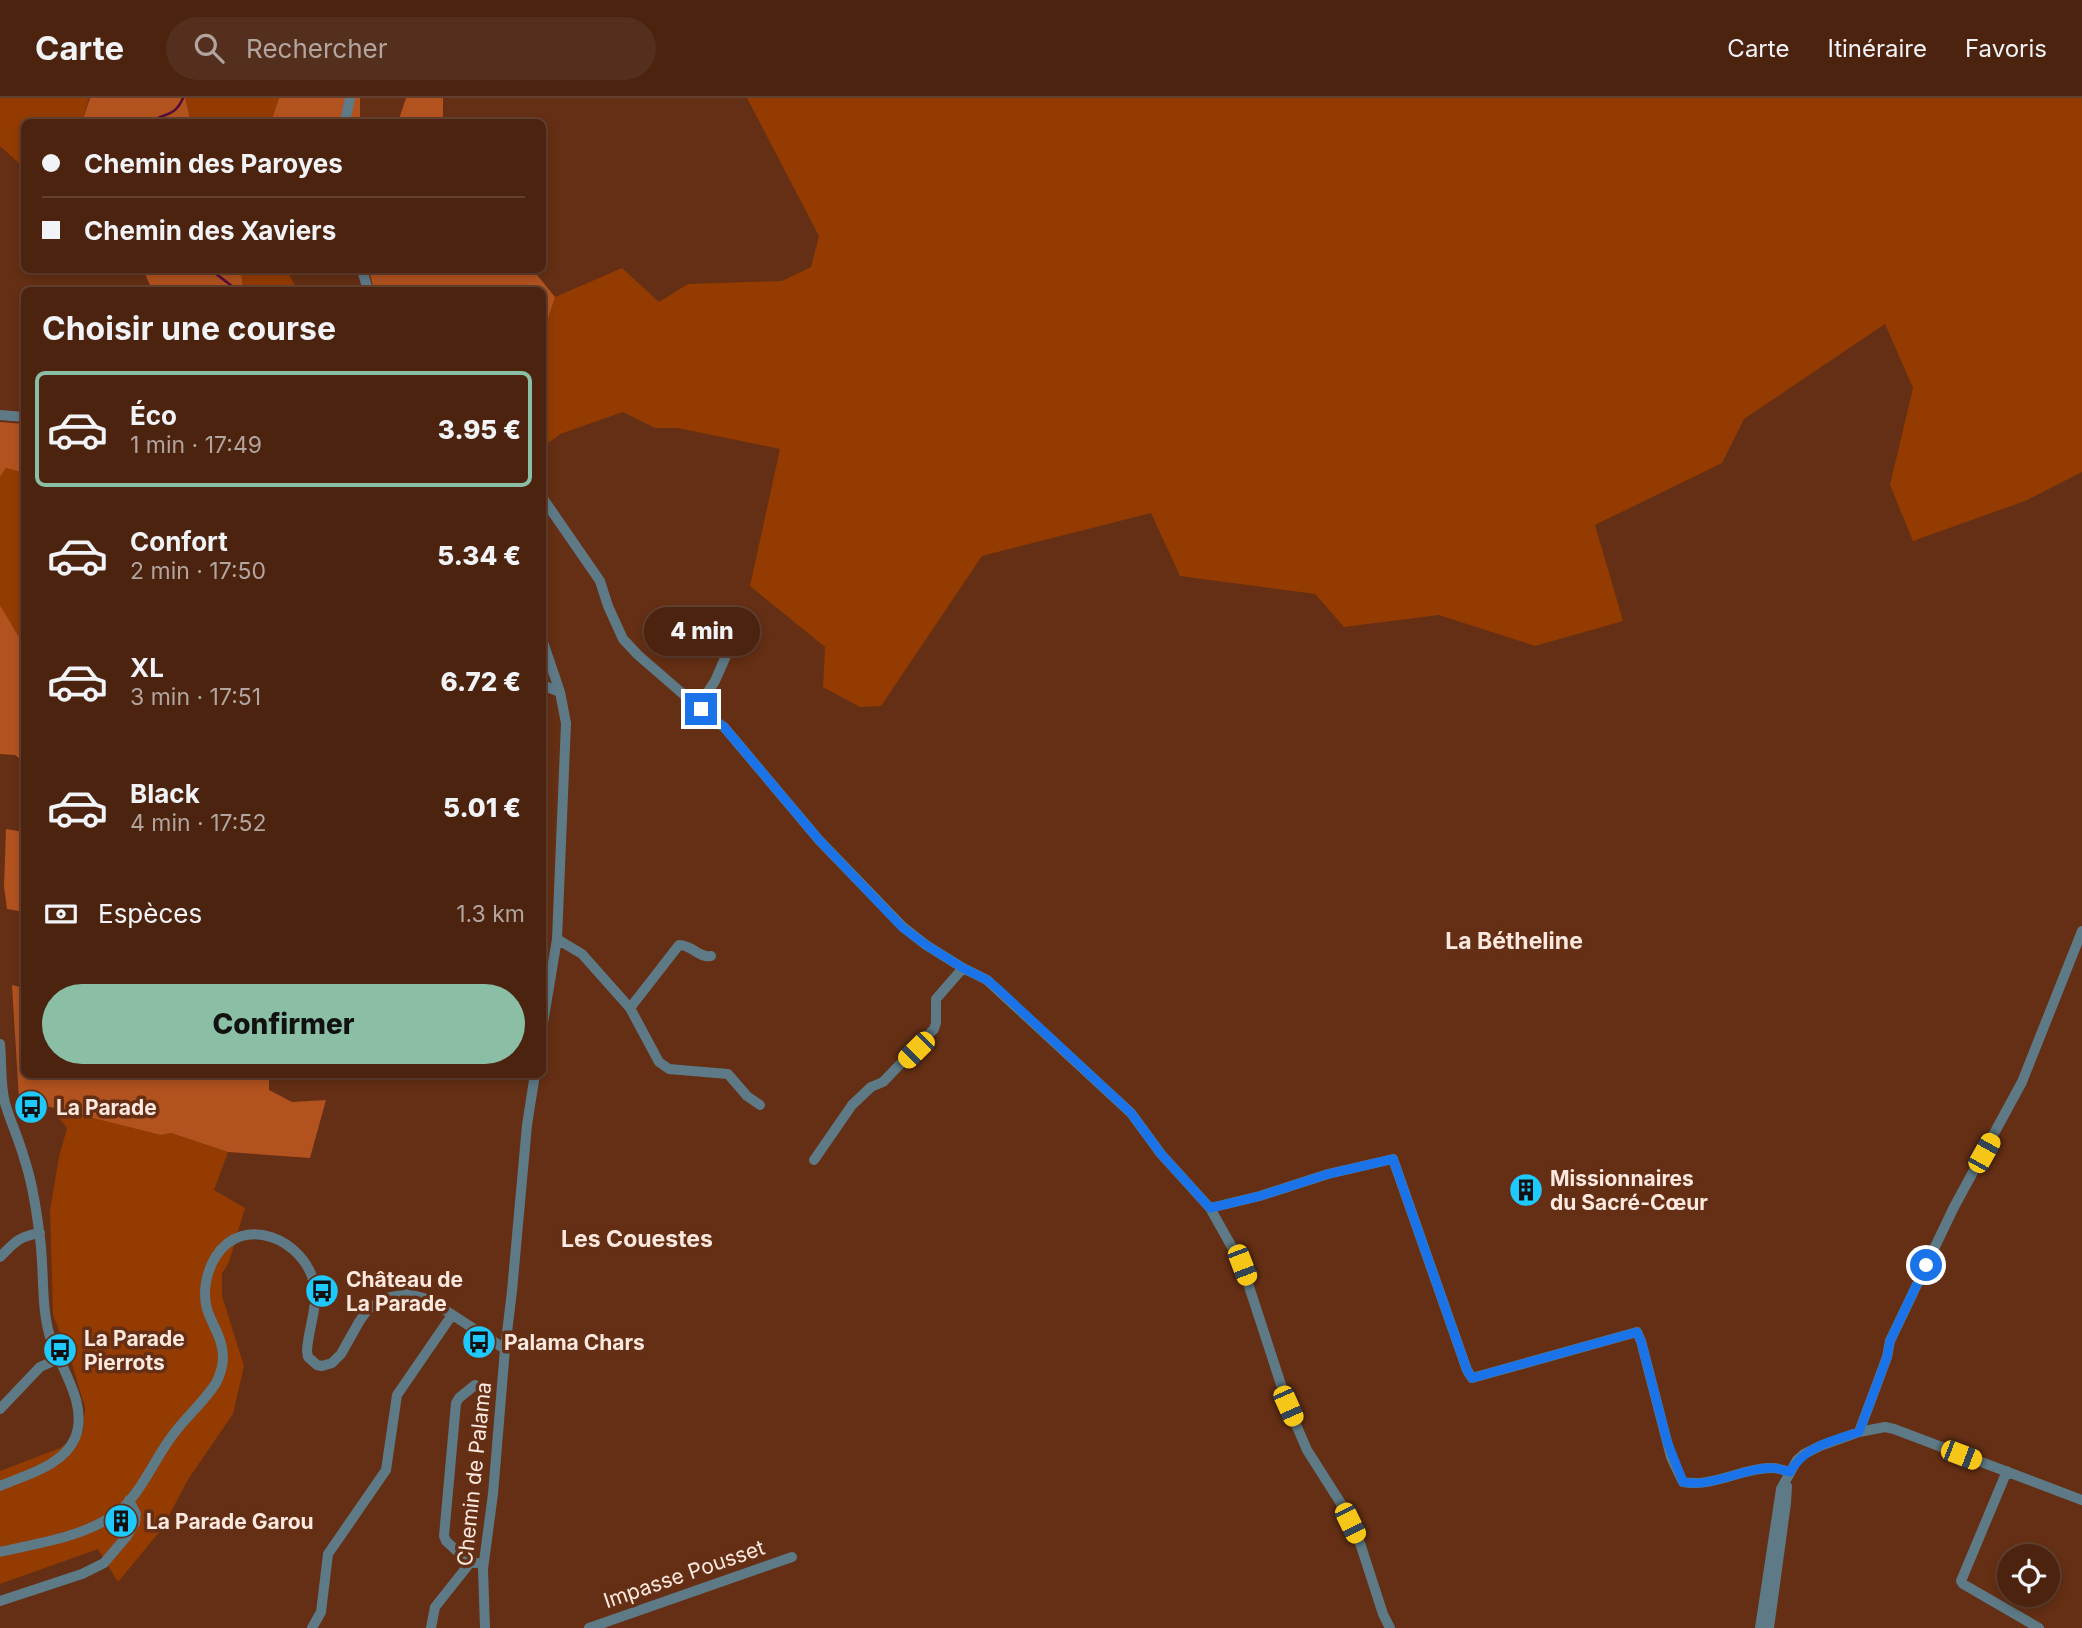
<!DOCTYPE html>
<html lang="fr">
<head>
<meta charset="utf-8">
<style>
	body { margin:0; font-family:Inter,sans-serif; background:#552f1d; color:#f1f3f6; height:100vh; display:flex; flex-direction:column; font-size:26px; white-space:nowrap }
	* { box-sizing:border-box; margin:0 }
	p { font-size:23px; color:#b2a49e }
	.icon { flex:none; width:38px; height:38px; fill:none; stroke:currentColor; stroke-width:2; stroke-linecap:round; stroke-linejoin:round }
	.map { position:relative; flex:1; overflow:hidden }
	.sheet { position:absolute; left:21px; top:189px; width:525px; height:791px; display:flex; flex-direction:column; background:#4b230f; border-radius:10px; box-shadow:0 4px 10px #0003,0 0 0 2px #62402f }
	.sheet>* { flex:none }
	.banner { position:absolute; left:21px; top:21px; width:525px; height:154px; border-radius:10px; box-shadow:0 4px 10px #0003,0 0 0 2px #62402f; display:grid; align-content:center; height:154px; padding:0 21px; background:#4b230f }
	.tools { position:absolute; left:1997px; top:1446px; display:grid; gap:14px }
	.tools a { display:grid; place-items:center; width:63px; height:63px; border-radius:50%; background:#4b230f; box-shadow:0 4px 10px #0003,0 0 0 2px #62402f; font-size:35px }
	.end { position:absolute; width:32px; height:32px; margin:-16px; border:9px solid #1a73e8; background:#fff; box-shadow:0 0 0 4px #fff }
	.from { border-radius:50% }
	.bubble { position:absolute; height:49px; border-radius:24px; background:#4b230f; box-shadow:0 4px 10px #0003,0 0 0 2px #62402f; font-size:23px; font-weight:800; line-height:49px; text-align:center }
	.car { position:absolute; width:21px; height:42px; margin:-21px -10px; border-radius:9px; box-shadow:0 0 5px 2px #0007; background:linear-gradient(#f5c518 24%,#345 0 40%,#f5c518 0 76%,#345 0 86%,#f5c518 0) }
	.banner b { display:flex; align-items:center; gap:24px; height:66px; font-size:26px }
	.banner b+b { border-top:2px solid #62402f }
	.banner i { width:18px; height:18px; background:#f1f3f6 }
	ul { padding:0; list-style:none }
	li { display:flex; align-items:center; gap:21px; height:116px; margin:0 14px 10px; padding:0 7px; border:4px solid transparent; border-radius:10px }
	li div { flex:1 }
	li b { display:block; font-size:26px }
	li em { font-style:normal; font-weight:800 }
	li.active { border-color:#8abfa5 }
	li>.icon { width:63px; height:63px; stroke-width:1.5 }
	h2 { padding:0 21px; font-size:32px; line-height:84px }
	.pay { display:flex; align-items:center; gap:18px; height:77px; padding:0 21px; font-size:26px }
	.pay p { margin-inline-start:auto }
	.action { display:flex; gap:14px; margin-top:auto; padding:14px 21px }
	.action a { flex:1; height:80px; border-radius:42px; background:#8abfa5; color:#111; font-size:28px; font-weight:800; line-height:80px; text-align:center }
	header { display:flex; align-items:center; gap:42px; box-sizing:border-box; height:98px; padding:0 35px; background:#4b230f; border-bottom:2px solid #62402f }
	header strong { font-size:33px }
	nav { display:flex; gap:38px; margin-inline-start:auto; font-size:24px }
	.search { width:490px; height:63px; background:#552f1d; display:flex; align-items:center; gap:18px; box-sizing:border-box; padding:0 24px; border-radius:38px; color:#b2a49e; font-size:26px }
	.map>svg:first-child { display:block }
</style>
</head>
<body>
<header>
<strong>Carte</strong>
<div class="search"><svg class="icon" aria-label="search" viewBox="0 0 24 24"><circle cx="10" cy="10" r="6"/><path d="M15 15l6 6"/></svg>Rechercher</div>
<nav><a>Carte</a><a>Itinéraire</a><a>Favoris</a></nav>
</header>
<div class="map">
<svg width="2082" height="1530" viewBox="0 0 2082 1530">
	<rect width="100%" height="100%" fill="#642f14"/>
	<path fill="#933b00" d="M0 0H89L82 24H24V70L0 48Z
		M185 0H279L271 24H191Z
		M747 0H2082V374L2025 403 1913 443 1890 387 1913 290 1885 226 1744 321 1722 365 1595 427 1623 523 1535 548 1439 517 1344 529 1315 496 1180 478 1151 415 982 458 881 608 860 609 823 589 825 549 750 488 780 351 678 330H655L623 314 560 336 543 349 542 233 555 199 622 170 659 204 688 186 782 183 811 169 819 138Z
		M241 172H287L297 192H243Z
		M6 370 24 375V545L19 539 0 507V379Z
		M58 1010 159 1037 168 1034 228 1054 214 1092 245 1110 229 1164 222 1176V1198L244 1268 233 1316 189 1380 161 1432 118 1484 98 1451 0 1486V1373L60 1350 83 1334 85 1310 72 1266 53 1217 50 1112 59 1059 67 1030 55 1015Z"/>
	<path fill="#b2521f" d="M90 0H185L191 24H82Z
		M279 0H360V24H271Z
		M406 0H443V24H398Z
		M143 172H241L243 192H149L150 187Z
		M369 172H533L555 199 543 236 542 192H374Z
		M0 324 24 326V375L6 370 0 379Z
		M0 507 19 539 24 545V664L15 657 0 656Z
		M6 731 24 734V814L7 811 4 789Z
		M12 887 24 890V976L269 977V992L292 1004 326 1002 310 1060 228 1054 171 1035 160 1037 19 1001Z"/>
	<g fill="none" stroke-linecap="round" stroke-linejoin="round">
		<path stroke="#510c3a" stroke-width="2.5" d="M150 24C164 15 175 19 183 0
			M211 172 237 192"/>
		<path stroke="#5d7a86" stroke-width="10" d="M345 24 350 0
			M362 172 368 192
			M0 317 24 319
			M542 399 600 483 608 508 623 541 638 557 713 622 724 629 819 742 903 829 926 847 963 870 987 882 1131 1015 1161 1056 1210 1110 1242 1167 1288 1308 1307 1352 1340 1404 1360 1445 1383 1516 1390 1530
			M542 541 560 594 566 625 557 841 542 931
			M542 587 560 594
			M698 609 715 583 729 551 726 542 700 524 702 517
			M557 841 582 856 630 910 659 964 669 971 728 976 747 998 760 1007
			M630 910 679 847C693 847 698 860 711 858
			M0 946C2 965 0 986 5 1005 10 1023 19 1041 24 1060 32 1083 36 1109 39 1133 45 1168 40 1205 50 1239 60 1269 89 1307 75 1340 63 1368 25 1377 0 1388
			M814 1062 852 1007 871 989 883 984 934 931 936 925V901L963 870
			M1210 1110 1260 1098 1328 1076 1393 1061 1467 1272 1472 1280 1637 1234 1641 1243 1671 1359 1683 1384C1712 1390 1744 1369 1773 1370 1778 1370 1785 1373 1790 1374
			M0 1159C14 1145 19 1138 40 1135
			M0 1311 40 1269 58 1261
			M1859 1334 1887 1259 1890 1243 1954 1109 2022 984 2082 833
			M2007 1373 1961 1483 1963 1486 2039 1530
			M0 1454C38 1445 78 1440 111 1419 138 1403 153 1363 172 1338 185 1320 204 1304 216 1285 220 1277 223 1268 223 1259 223 1244 216 1233 210 1219 201 1200 205 1175 216 1158 244 1115 304 1142 314 1185 319 1206 308 1231 307 1253L308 1259 317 1267 322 1268 332 1265 341 1256 359 1224 368 1211 386 1200 408 1196 428 1201 505 1251
			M470 1465 446 1443 444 1438 456 1305 459 1300 475 1287
			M0 1503 82 1476 104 1465 127 1438 135 1425 136 1416 129 1402
			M312 1530 321 1514 328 1456 386 1372 397 1297 452 1217
			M431 1530 435 1509 470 1465H477
			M485 1530 483 1471 493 1396 505 1251 512 1193 527 1027 535 976
			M589 1530 792 1459
			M1760 1530 1781 1391 1797 1362 1804 1356 1820 1348 1859 1334 1885 1329 1894 1331 2082 1402
			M1769 1530 1786 1405 1787 1388"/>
	</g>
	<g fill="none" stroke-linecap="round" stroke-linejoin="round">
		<path stroke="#1a73e8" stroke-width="9" d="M701 611 724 629 819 742 903 830 926 847 963 870 987 882 998 891 1131 1015 1161 1056 1210 1110 1260 1098 1328 1076 1393 1061 1467 1272 1472 1280 1637 1234 1641 1243 1667 1343 1683 1384C1712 1390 1744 1369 1773 1370 1778 1370 1785 1373 1790 1374 1805 1348 1832 1343 1859 1334L1887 1259 1890 1243 1926 1167"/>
	</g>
	<defs>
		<g id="bus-disc" transform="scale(1.75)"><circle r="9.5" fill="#1ec9fd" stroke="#642f14"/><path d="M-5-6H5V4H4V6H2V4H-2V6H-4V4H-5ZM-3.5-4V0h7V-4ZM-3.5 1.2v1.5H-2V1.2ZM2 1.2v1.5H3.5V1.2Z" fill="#111"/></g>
		<g id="building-disc" transform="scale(1.75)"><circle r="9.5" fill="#1ec9fd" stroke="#642f14"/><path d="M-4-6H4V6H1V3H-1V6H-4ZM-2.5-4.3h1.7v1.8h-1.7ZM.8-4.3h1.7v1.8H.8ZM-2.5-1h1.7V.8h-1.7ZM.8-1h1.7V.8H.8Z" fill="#111"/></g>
	</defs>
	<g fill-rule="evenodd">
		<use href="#bus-disc" x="31" y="1009"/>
		<use href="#building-disc" x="1526" y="1092"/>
		<use href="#bus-disc" x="322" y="1193"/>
		<use href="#bus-disc" x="479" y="1244"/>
		<use href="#bus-disc" x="60" y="1252"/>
		<use href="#building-disc" x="121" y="1423"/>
	</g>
	<g text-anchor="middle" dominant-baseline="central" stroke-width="7" stroke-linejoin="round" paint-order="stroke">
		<g font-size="21" font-weight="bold" fill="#fde9e0" stroke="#642f14" text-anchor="start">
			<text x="56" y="1009">La Parade</text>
			<text x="1550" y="1080">Missionnaires<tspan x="1550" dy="24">du Sacré-Cœur</tspan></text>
			<text x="346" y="1181">Château de<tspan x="346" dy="24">La Parade</tspan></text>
			<text x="84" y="1240">La Parade<tspan x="84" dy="24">Pierrots</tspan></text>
			<text x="504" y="1244">Palama Chars</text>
			<text x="146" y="1423">La Parade Garou</text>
		</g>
		<g font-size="21" fill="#fde9e0" stroke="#642f14">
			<text transform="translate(474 1376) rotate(-84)">Chemin de Palama</text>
			<text transform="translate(684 1476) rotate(-19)">Impasse Pousset</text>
		</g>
		<g font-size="23" font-weight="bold" fill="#fde9e0" stroke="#642f14">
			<text x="1514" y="843">La Bétheline</text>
			<text x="637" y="1141">Les Couestes</text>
		</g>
	</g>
</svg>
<div class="tools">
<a><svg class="icon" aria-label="locate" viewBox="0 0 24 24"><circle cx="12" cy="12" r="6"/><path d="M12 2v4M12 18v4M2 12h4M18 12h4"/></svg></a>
</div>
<i class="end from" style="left:1926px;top:1167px"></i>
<i class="end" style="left:701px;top:611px"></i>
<div class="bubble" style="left:644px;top:509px;width:116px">4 min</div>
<i class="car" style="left:916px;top:952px;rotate:225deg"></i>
<i class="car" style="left:1984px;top:1055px;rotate:29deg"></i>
<i class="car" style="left:1242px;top:1167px;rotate:159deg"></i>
<i class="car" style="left:1288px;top:1308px;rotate:156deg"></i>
<i class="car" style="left:1961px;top:1357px;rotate:111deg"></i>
<i class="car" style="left:1350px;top:1425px;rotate:154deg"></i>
<div class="banner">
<b><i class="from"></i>Chemin des Paroyes</b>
<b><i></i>Chemin des Xaviers</b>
</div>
<section class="sheet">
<h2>Choisir une course</h2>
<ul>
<li class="active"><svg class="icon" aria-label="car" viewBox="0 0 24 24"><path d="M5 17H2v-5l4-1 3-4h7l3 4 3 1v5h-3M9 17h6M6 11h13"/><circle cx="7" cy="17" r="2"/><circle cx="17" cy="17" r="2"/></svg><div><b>Éco</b><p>1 min · 17:49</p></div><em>3.95 €</em></li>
<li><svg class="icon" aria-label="car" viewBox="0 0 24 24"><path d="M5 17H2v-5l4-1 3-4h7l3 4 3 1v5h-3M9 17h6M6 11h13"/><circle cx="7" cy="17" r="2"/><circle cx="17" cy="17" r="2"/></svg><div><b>Confort</b><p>2 min · 17:50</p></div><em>5.34 €</em></li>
<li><svg class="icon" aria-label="car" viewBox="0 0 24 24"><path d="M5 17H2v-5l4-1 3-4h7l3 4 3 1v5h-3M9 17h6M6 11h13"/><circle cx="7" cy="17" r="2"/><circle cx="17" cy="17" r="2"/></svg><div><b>XL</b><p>3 min · 17:51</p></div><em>6.72 €</em></li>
<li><svg class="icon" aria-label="car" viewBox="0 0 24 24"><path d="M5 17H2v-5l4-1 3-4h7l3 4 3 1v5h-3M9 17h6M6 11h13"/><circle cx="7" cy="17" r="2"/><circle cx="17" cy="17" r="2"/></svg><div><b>Black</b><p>4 min · 17:52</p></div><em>5.01 €</em></li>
</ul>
<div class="pay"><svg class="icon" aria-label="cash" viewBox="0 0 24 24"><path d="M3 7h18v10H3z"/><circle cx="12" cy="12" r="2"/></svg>Espèces<p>1.3 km</p></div>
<div class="action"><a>Confirmer</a></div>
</section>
</div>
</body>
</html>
